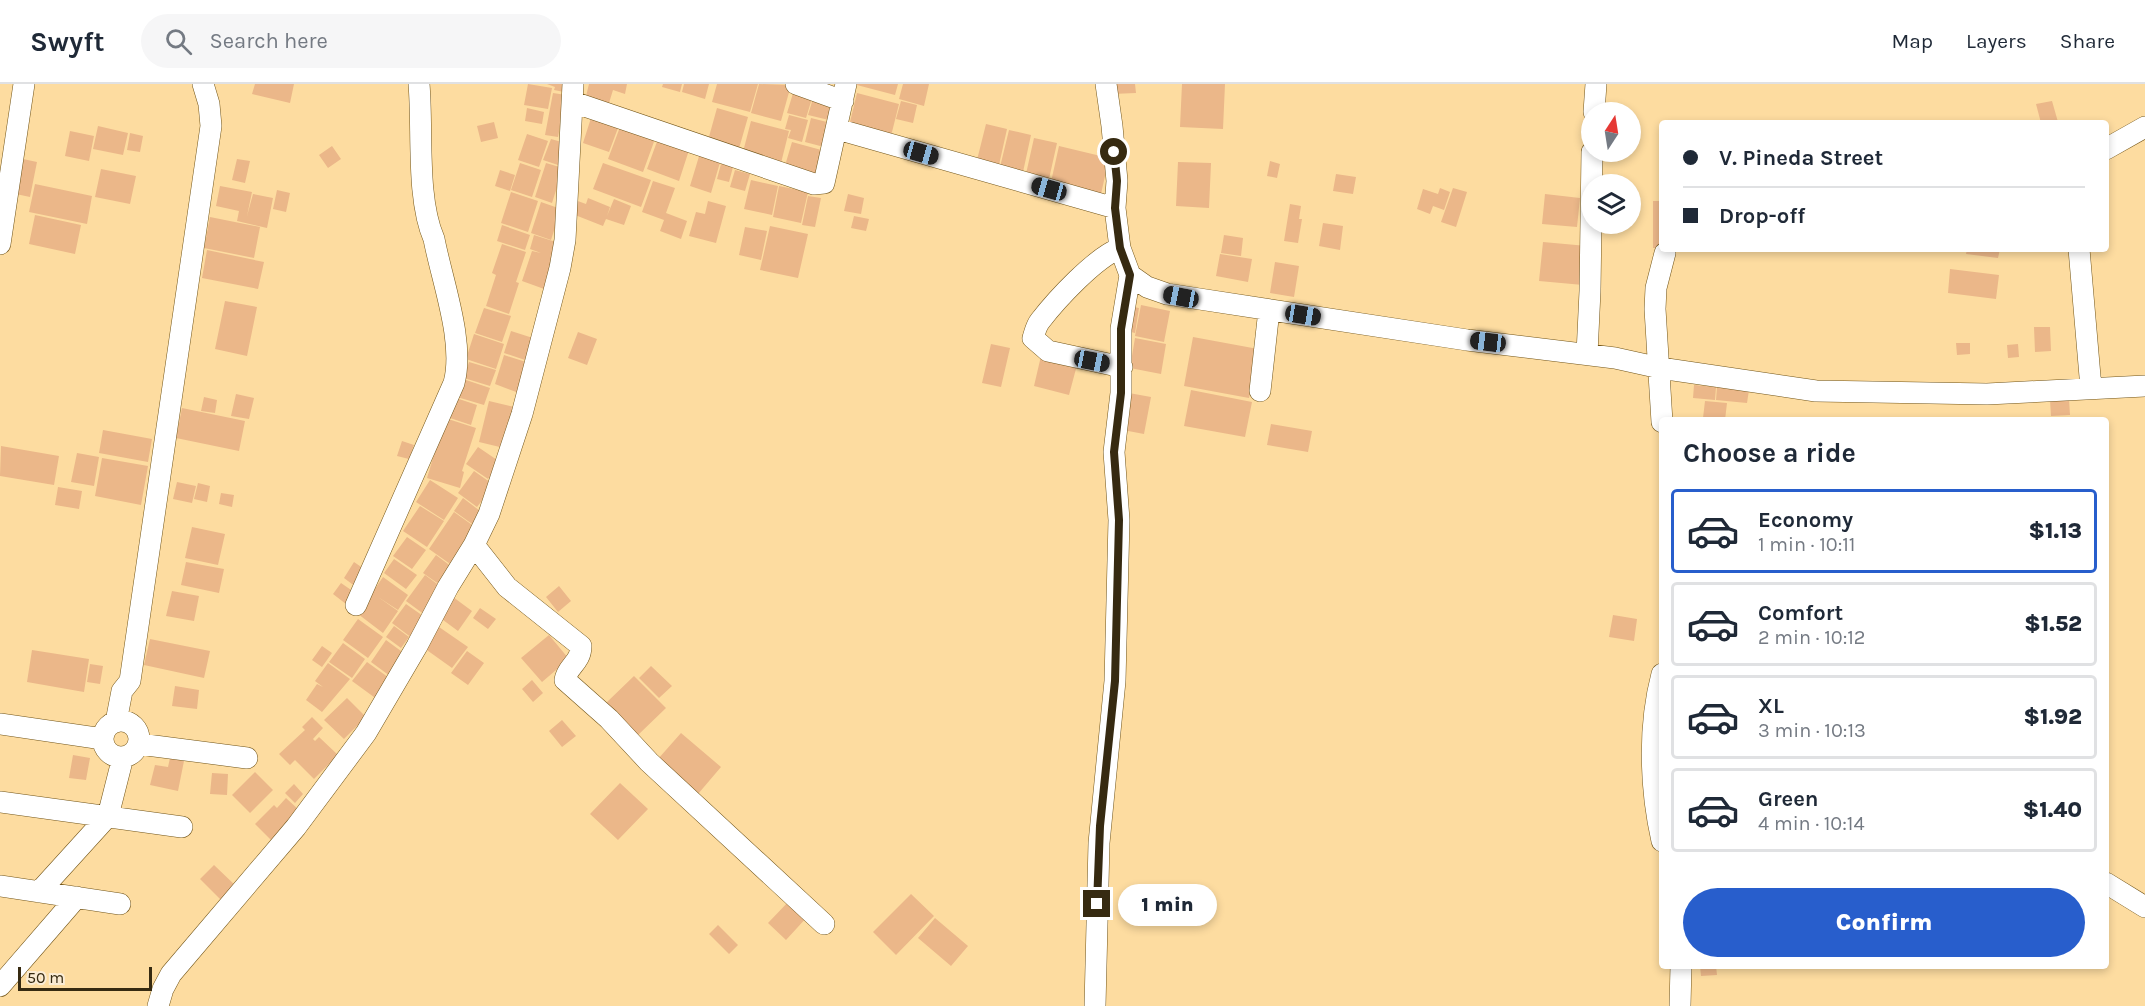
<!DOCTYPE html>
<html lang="en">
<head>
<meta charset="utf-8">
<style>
	body { margin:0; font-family:Karla,sans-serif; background:#f6f6f7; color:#1f2937; height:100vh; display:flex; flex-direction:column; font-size:22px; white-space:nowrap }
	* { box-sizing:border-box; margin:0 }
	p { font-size:20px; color:#747a83 }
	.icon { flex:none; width:33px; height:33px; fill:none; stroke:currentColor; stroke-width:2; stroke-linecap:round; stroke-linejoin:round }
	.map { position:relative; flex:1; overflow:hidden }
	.sheet { position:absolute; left:1659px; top:333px; width:450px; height:552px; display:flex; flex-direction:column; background:#fff; border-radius:6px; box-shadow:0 3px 9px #0003 }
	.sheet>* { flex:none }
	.top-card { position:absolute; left:1659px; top:36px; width:450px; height:132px; border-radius:6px; box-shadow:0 3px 9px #0003; display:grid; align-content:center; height:132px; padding:0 24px; background:#fff }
	.needle { width:39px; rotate:12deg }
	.buttons { position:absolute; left:1581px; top:18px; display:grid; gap:12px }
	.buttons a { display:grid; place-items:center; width:60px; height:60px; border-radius:50%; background:#fff; box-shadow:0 3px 9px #0003; font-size:30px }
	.scale { position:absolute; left:18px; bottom:15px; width:134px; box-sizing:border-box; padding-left:6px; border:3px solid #362a11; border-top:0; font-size:16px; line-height:21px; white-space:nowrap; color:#362a11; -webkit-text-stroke:4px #faecd5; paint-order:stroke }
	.end { position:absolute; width:27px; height:27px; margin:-14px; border:8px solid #362a11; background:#fff; box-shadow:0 0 0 3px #fff }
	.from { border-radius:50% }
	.bubble { position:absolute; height:42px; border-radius:21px; background:#fff; box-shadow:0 3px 9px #0003; font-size:20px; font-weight:800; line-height:42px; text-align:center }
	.car { position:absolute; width:18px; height:36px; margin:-18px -9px; border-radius:8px; box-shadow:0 0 4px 2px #0007; background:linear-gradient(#222 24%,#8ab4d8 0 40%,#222 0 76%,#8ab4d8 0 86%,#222 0) }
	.top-card b { display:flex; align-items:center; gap:21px; height:57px; font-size:22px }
	.top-card b+b { border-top:2px solid #e0e1e3 }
	.top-card i { width:15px; height:15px; background:#1f2937 }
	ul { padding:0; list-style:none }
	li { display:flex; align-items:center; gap:18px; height:84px; margin:0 12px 9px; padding:0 12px; border:3px solid #e0e1e3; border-radius:6px }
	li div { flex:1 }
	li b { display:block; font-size:22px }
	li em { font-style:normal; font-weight:800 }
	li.active { border-color:#285ecc }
	li>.icon { width:54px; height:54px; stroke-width:1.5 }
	h2 { padding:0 24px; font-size:27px; line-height:72px }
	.action { display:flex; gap:12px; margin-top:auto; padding:12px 24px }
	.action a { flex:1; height:69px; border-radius:36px; background:#285ecc; color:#fff; font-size:24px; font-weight:800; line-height:69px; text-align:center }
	header { display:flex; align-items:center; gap:36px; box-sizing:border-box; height:84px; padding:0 30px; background:#fff; border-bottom:2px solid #e0e1e3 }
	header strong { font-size:28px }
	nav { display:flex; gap:33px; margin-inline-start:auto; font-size:21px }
	.search { width:420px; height:54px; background:#f6f6f7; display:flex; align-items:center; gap:15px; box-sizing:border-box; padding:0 21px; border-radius:33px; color:#747a83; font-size:22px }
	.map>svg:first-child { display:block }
</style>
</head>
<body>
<header>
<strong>Swyft</strong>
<div class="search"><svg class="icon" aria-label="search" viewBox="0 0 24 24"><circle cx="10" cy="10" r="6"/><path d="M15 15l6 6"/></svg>Search here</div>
<nav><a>Map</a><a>Layers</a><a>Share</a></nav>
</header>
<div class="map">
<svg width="2145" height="922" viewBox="0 0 2145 922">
	<rect width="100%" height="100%" fill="#fddca0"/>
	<path fill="#ebb789" d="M255 0H294L290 19 252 10Z
		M528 0 552 4 548 25 524 21Z
		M547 0H565L564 8 554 6 555 3Z
		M589 0H627L625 10 613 6 609 19 586 12Z
		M663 0H682L680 8 662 3Z
		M684 0H709L705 15 682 8Z
		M717 0H758L750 28 712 18Z
		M759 0 791 1 781 37 751 29Z
		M853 0H898L895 11Z
		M903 0H929L924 22 899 15Z
		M1111 0H1135L1136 9 1112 10Z
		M1182 0H1225L1223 45 1180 43Z
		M794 6 813 11 806 34 787 29Z
		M553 9 566 11 558 53 545 51Z
		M857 9 899 20 891 52 849 42Z
		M814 11 838 17 833 37 808 31Z
		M901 17 917 21 913 39 896 35Z
		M2052 17 2058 38 2041 39 2036 20Z
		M527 24 544 28 542 40 525 37Z
		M717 24 748 33 738 68 707 60Z
		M789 31 808 36 802 58 788 54 791 46 785 45Z
		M591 34 618 44 609 68 583 59Z
		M811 34 831 39 824 63 805 58Z
		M751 37 789 47 781 79 743 68Z
		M494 38 498 54 481 58 477 42Z
		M986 40 1007 45 999 81 977 76Z
		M98 42 128 49 123 71 93 65Z
		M620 43 655 55 643 88 608 75Z
		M1009 46 1031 51 1023 88 1000 83Z
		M70 47 94 52 89 77 65 72Z
		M130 49 143 52 140 68 127 66Z
		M527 50 548 57 539 83 518 76Z
		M659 52 690 63 679 97 647 85Z
		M1034 54 1057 59 1049 95 1026 90Z
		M551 55 565 59 558 81 543 76Z
		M792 58 825 67 818 94 784 85Z
		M332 62 341 75 328 84 319 71Z
		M1059 62 1109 74 1101 110 1051 98Z
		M700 69 721 75 711 109 690 102Z
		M23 75 37 78 30 113 16 110Z
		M237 75 250 77 245 99 232 96Z
		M1270 77 1280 80 1277 94 1267 92Z
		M1178 78 1211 79 1209 124 1176 122Z
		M520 79 541 86 532 113 511 106Z
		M546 79 563 84 552 119 535 113Z
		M603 79 651 96 641 123 593 105Z
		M721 80 733 83 729 98 717 95Z
		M101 85 136 92 130 120 95 113Z
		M500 86 515 91 510 107 495 102Z
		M735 86 750 90 745 107 730 103Z
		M1336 90 1356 93 1353 110 1333 107Z
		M751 96 778 102 772 131 744 125Z
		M653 97 675 104 666 129 687 137 681 155 660 147 664 136 642 128Z
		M35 100 92 112 87 140 29 128Z
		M220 102 252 108 247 132 253 110 273 114 267 144 237 137 239 127 216 122Z
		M779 102 808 108 801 139 773 133Z
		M1440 104 1450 108 1444 126 1433 122 1430 130 1417 125 1423 105 1438 110Z
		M1453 104 1467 108 1456 143 1441 138Z
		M277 106 290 109 286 128 273 125Z
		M511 108 538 117 528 148 501 139Z
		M848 110 864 114 861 130 844 127Z
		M1545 110 1580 114 1577 143 1542 140Z
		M808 112 821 114 815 143 802 141Z
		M588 114 610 123 607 132 614 115 631 122 624 141 606 135 603 142 570 129 575 116 586 120Z
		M708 117 726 122 716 159 689 152 696 128 705 130Z
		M1653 117H1662V164H1653Z
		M541 118 561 125 551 156 531 149Z
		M1290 120 1301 122 1299 135H1302L1298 159 1284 157Z
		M35 131 81 141 75 170 29 160Z
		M854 132 869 135 866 147 851 144Z
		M210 133 260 143 254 174 204 164Z
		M1323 139 1343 142 1340 166 1319 162Z
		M502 141 530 151 525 166 497 157Z
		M770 142 808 150 798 194 760 186Z
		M745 143 767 147 761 176 739 171Z
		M534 151 559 159 547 206 522 197 532 167 541 169 530 165Z
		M1224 151 1243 154 1241 172 1221 169Z
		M1543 158 1587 162 1583 201 1539 197Z
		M502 160 526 168 516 198 519 199 509 230 486 222 496 191 492 189Z
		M1967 165H2000L1998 174 1966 170Z
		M207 166 264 178 258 205 202 194Z
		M1220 170 1252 175 1248 198 1216 192Z
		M1275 178 1299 182 1294 213 1270 209Z
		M1950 185 1999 191 1996 215 1948 209Z
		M225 217 257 223 247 272 215 265Z
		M1141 221 1170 227 1164 258 1135 252Z
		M1128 222 1139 224 1135 249 1123 246Z
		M484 224 511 232 502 258 475 249Z
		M2034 243H2050L2051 267 2035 268Z
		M511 247 536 255 528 277 504 269Z
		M578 248 597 255 587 281 568 274Z
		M474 250 504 260 496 285 466 275Z
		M1193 253 1258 265 1249 314 1184 302Z
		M1135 254 1166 260 1161 290 1130 284Z
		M1956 259H1970V270L1957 271Z
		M991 260 1010 264 1001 303 982 299Z
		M2018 260 2019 273 2008 274 2007 261Z
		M504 271 529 279 519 309 495 300Z
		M1041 272 1077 281 1069 311 1034 302Z
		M469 278 496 286 490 302 464 294Z
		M463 295 490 304 484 321 457 313Z
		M1694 301 1716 303 1715 316 1693 314Z
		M1717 303 1749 306 1747 319 1716 316Z
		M1191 306 1252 318 1245 353 1184 342Z
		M1129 309 1151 313 1144 350 1123 346Z
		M236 310 254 314 249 335 231 332Z
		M204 313 217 316 215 329 201 327Z
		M456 314 477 321 471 341 450 334Z
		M2069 315 2070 331 2051 332 2050 316Z
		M489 317 514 323 504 364 479 358Z
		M1705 317 1727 319 1725 336 1703 334Z
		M182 324 245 337 239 367 176 354Z
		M445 334 476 344 462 387 464 388 460 404 427 394Z
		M1271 340 1312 347 1308 368 1267 361Z
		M103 346 152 355 148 378 99 369Z
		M402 357 414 361 409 375 397 372Z
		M1 362 59 372 54 401 0 392Z
		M478 363 500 378 488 395 466 380Z
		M77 369 99 373 94 402 71 398Z
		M102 374 148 382 141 421 95 412Z
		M474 387 494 401 477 423 458 409Z
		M430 396 458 414 444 436 416 418Z
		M177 398 196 402 192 419 173 415Z
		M198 399 210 402 207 418 194 415Z
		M58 403 82 407 79 425 55 421Z
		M221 409 234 411 232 423 219 420Z
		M463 414 484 430 475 442 454 427Z
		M420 422 444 437 427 463 403 447Z
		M454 428 475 443 453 482 429 465Z
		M192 443 225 450 218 481 185 474Z
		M407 453 426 466 412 485 393 472Z
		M436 471 456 486 443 503 423 489Z
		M394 475 417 491 406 505 384 489Z
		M186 478 224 485 219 509 181 501Z
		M354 478 367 487 356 503 344 494Z
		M425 491 444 505 425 531 406 517Z
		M383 493 408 511 398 526 378 513 398 527 383 549 358 530Z
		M341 499 354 508 346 520 333 510Z
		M559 502 571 517 558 528 546 513Z
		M172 507 199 512 194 537 166 532Z
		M453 513 472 527 458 547 439 533Z
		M406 520 426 534 412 554 392 539Z
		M480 524 496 535 488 545 473 534Z
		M1613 531 1637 535 1634 557 1609 553Z
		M358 535 383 553 368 574 343 556Z
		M394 542 409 553 401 564 386 553Z
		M439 543 468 563 452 584 424 564Z
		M549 551 569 575 542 598 521 574Z
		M150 555 210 567 204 594 144 581Z
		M386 556 405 570 390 592 371 578Z
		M343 559 365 575 352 594 329 578Z
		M322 562 332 569 322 583 312 576Z
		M32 566 89 575 84 608 27 598Z
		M467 567 484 579 468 601 451 589Z
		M367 578 392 596 378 616 352 597Z
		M328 579 350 595 322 628 306 616 317 600 323 603 315 597Z
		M90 580 103 582 100 600 87 598Z
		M651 582 672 602 659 614 639 594Z
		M634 592 666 624 638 651 606 619Z
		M532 596 543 609 533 618 522 605Z
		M175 602 199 606 197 625 172 622Z
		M347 614 366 633 344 655 324 636Z
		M312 633 323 644 313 655 315 657 319 653 338 671 314 695 295 676 290 681 279 670 305 646 302 643Z
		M562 636 576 652 562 663 549 647Z
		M681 649 721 683 698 710 658 675Z
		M73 671 90 674 86 696 69 694Z
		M170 674 184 677 178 707 150 701 155 681 168 683Z
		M255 688 273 706 250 729 232 711Z
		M212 689 228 690 227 711 210 710Z
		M620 699 648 725 618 756 590 730Z
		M294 700 303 710 295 719 285 709Z
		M286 714 300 727 271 756 255 740 274 721 277 724Z
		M214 781 237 803 223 818 200 795Z
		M911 810 934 832 896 871 873 848Z
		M790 816 808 832 786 856 768 839Z
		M935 834 968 862 951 882 918 854Z
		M718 841 738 861 729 870 709 850Z
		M1700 882H1716L1717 891 1701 892Z"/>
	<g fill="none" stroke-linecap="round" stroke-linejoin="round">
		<g stroke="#725518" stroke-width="22">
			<path id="minor" d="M796 0 843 17
				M1106 0 1112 42 1117 97 1115 124 1120 164 1130 191 1147 203 1167 210 1467 256 1615 274 1660 284 1816 307 1987 310 2145 302
				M573 18 814 100 824 99 846 0
				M1594 28 1596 0
				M837 45 1115 124
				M2106 65 2145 43
				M0 160 24 0
				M1120 164C1095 174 1057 215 1040 237 1036 242 1035 248 1033 254L1048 267 1122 283
				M2079 165 2091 304
				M1587 270 1590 207 1592 68
				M1260 307 1269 226
				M1662 338 1655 225 1656 204 1665 169
				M474 461 507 503 581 562C581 579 567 582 565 596L609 635 649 678 824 840
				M356 521 454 299C465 258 442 197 434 155 416 114 423 46 419 0
				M1662 590C1648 643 1650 704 1662 757
				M103 655a18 18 0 1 1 36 0a18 18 0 1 1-36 0Z
				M116 638 122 607 130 597 211 42 209 20 203 0
				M0 640 103 655
				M139 660 247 674
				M0 718 182 743
				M2106 799 2145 823
				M0 802 120 820
				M39 808 108 732 123 673
				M0 902 77 813
				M158 922 163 905 171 890 296 743 366 649 417 562 448 503 474 461 489 430 522 330 560 184 565 156 573 0
				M1095 922 1099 759 1115 597 1119 436 1114 368 1121 309V245L1130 191
				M1680 922 1681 882"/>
		</g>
		<use href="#minor" stroke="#fff" stroke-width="21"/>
	</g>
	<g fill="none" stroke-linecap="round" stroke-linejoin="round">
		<path stroke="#362a11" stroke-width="8" d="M1097 820 1100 742 1115 597 1119 436 1114 368 1121 309V245L1130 191 1120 164 1115 124 1117 97 1114 68"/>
	</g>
</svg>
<div class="buttons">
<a><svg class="needle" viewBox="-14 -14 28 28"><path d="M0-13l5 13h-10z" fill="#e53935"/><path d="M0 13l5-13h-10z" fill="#747a83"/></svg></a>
<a><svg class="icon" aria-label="layers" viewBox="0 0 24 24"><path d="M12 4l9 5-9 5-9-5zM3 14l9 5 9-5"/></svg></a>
</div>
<div class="scale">50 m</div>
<i class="end from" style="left:1114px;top:68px"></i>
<i class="end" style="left:1097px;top:820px"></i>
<div class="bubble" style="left:1118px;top:800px;width:99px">1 min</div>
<i class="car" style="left:921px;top:69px;rotate:106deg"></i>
<i class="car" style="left:1049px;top:105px;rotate:286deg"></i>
<i class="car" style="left:1181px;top:213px;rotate:281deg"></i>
<i class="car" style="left:1303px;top:231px;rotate:99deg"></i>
<i class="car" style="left:1488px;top:258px;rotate:277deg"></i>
<i class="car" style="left:1092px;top:277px;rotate:101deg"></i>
<div class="top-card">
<b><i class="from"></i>V. Pineda Street</b>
<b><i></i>Drop-off</b>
</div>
<section class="sheet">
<h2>Choose a ride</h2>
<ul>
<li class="active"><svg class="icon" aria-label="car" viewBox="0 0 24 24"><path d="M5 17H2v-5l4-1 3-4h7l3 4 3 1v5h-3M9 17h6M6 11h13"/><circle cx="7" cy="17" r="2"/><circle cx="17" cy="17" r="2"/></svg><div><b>Economy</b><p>1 min · 10:11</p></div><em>$1.13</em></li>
<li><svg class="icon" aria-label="car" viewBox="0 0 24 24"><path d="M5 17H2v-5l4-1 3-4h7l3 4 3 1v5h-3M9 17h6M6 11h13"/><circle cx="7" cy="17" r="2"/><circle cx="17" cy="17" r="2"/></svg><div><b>Comfort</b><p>2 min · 10:12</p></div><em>$1.52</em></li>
<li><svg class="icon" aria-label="car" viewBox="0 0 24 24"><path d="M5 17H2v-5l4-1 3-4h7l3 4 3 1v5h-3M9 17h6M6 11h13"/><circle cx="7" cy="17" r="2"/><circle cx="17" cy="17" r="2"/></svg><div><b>XL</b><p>3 min · 10:13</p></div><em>$1.92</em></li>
<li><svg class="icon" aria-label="car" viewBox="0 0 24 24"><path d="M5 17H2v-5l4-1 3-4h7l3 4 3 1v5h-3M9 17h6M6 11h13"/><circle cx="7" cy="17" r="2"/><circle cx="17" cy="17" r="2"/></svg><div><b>Green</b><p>4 min · 10:14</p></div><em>$1.40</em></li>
</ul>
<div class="action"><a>Confirm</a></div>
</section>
</div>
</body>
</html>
